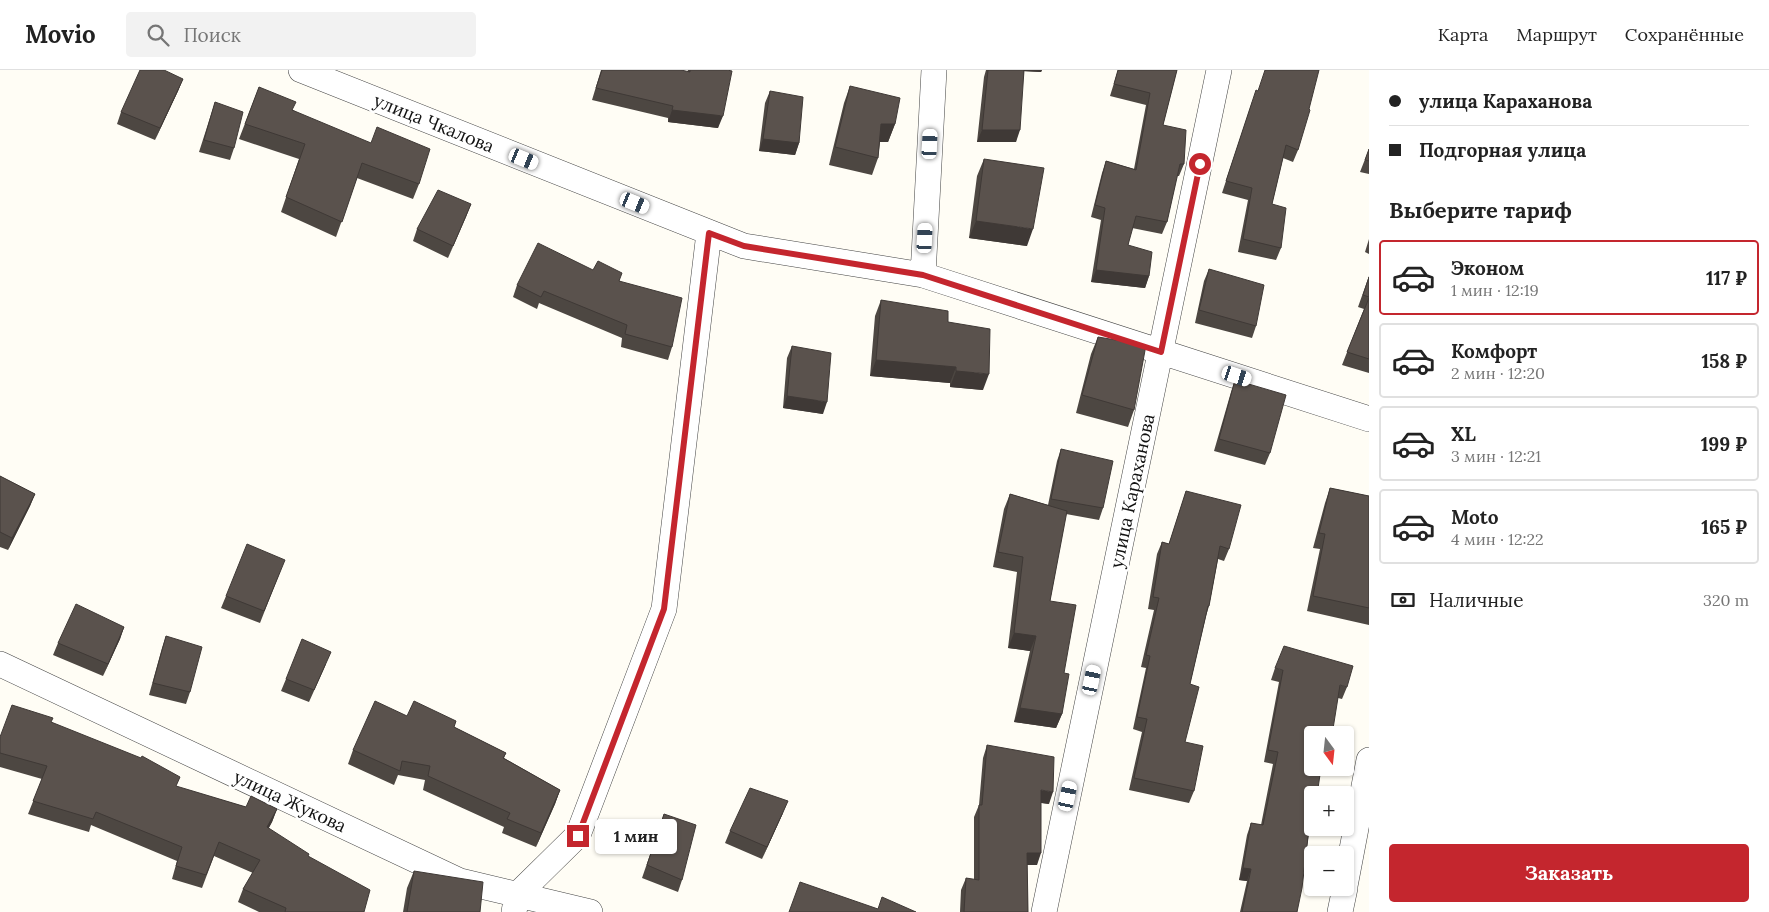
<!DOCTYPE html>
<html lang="ru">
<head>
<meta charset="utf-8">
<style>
	body { margin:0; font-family:Lora,serif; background:#f2f2f2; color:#222; height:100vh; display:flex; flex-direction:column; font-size:19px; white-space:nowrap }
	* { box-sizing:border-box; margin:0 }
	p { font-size:16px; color:#767676 }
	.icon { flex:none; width:28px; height:28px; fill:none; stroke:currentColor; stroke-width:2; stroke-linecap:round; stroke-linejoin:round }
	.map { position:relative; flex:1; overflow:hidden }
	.details { display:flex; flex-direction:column; background:#fff; width:400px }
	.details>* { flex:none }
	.guide { display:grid; align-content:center; height:110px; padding:0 20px; background:#fff }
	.needle { width:32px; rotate:165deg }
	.tools { position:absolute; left:1304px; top:656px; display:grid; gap:10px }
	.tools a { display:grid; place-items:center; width:50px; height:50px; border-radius:5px; background:#fff; box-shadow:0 1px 4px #0004; font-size:25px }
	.end { position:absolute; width:22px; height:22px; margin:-11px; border:6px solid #c4262e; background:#fff; box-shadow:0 0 0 2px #fff }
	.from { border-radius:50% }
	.bubble { position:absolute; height:35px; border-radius:5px; background:#fff; box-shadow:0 1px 4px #0004; font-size:16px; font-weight:700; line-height:35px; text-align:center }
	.car { position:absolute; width:15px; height:30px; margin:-15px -8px; border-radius:6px; box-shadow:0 0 4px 1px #0007; background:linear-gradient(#fff 24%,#345 0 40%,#fff 0 76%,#345 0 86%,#fff 0) }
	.guide b { display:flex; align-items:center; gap:18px; height:48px; font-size:19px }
	.guide b+b { border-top:1px solid #e0e0e0 }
	.guide i { width:12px; height:12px; background:#222 }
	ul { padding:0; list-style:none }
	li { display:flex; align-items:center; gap:15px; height:75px; margin:0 10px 8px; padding:0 10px; border:2px solid #e0e0e0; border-radius:5px }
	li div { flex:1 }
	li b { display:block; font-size:19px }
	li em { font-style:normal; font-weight:700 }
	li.current { border-color:#c4262e }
	li>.icon { width:45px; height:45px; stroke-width:1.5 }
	h2 { padding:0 20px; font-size:22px; line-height:60px }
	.pay { display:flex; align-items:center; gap:12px; height:55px; padding:0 20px; font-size:19px }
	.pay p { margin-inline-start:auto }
	.action { display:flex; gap:10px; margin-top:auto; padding:10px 20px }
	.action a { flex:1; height:58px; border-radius:5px; background:#c4262e; color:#fff; font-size:20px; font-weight:700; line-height:58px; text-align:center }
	header { display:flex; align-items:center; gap:30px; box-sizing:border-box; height:70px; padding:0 25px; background:#fff; border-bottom:1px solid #e0e0e0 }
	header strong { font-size:24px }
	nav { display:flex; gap:28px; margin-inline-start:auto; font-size:18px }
	.search { width:350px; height:45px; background:#f2f2f2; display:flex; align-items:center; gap:12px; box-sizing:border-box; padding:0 18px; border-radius:5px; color:#767676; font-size:19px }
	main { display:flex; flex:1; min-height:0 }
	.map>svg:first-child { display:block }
</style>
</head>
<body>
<header>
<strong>Movio</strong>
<div class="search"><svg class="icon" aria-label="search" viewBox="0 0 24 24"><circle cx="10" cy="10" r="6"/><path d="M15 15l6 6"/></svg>Поиск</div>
<nav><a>Карта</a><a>Маршрут</a><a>Сохранённые</a></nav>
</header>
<main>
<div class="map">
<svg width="1369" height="842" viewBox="0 0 1369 842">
	<rect width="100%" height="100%" fill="#fffdf5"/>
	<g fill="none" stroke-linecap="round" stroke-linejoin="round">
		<g stroke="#444" stroke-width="26">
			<path id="minor" d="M301 0 744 176 923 205 1369 349
				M923 205 934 0
				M0 594 460 811 590 842
				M1345 816 1369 690
				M514 842 517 825 578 765 664 539 709 163
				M1044 842 1219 0
				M1340 842 1345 818"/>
		</g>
		<use href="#minor" stroke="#fff" stroke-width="25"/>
	</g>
	<path fill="#4d4742" d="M601 0H681L687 2 688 0H727L718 58 668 52V48L592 30Z
		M986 0H1042L1041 2 1024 1 1016 72H977L984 7Z
		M1118 0H1177L1163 55 1184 94 1179 106H1177L1167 152 1162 164 1132 158 1128 175 1149 206 1145 218 1091 212 1101 150 1091 147 1102 103 1106 91 1134 99 1146 35 1110 26Z
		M183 9 178 21 155 70 117 54 121 42Z
		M850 16 895 54 888 72H880L878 88 872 105 829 95 844 33Z
		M259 17 293 40 419 114 413 129 357 108 336 167 281 142 299 89 239 69Z
		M770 21 799 73 795 85 759 81 765 33Z
		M215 32 234 78 230 90 199 82Z
		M1252 32 1298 80 1293 92 1283 88 1272 134 1281 178 1276 190 1238 182 1248 130 1222 123Z
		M1369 79V104L1360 102Z
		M984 89 1027 176 969 168 977 106Z
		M471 134 448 188 413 171 417 159Z
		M1369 169V184L1365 182Z
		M1209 199 1256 256 1252 268 1195 253 1204 211Z
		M593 200 620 211 672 277 668 290 621 277 622 268 539 233 537 239 513 227 517 215Z
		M1369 206V303L1342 295 1364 239 1358 237Z
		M881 230 948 252 983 320 950 317V313L870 306 875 246Z
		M1098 267 1134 340 1128 357 1076 343 1091 284Z
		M792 276 823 344 783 338 787 288Z
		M1235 310 1270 383 1265 395 1214 381 1231 322Z
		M1061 379 1103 438 1099 450 1066 444 1050 531 1064 603 1062 644 1056 658 1014 652 1030 581 1008 578 1017 502 993 497 1004 439 1010 424 1048 435 1057 391Z
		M0 406 35 424 30 436 8 480 0 477Z
		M1330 418 1369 426V555L1307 541 1320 479 1313 478 1325 433Z
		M1186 421 1229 479 1224 491 1218 489 1209 536 1206 546 1190 614 1185 672 1194 721 1189 733 1129 720 1142 662 1133 659 1146 598 1141 597 1154 540 1148 539 1157 484 1162 472 1169 474Z
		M280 502 260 553 221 538 226 526Z
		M124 557 120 569 103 606 53 585 58 573Z
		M166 566 190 622 186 634 149 625 162 578Z
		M326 594 309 632 281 621 286 609Z
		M1275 598 1347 617 1342 629 1338 628 1312 698H1325L1323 705H1320L1312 725V752L1309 763 1297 842H1240L1247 811 1239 810 1247 765 1251 753 1261 755 1273 694 1264 692 1279 612 1271 610Z
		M407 646 454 657 506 683 504 688 560 720 555 734 536 777 502 763 504 757 423 720 425 710 398 705 394 715 348 694 353 680Z
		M51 652 177 717 246 737 277 739 272 752 268 759 308 786 364 842H259L238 832 243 819 253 803 214 786 202 818 172 809 177 791 91 755 89 762 28 744 42 709 0 697V667Z
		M987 675 1049 734 1041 733 1037 795H1027L1028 842H960L961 820 966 808 974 810V747L979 735 983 688Z
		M783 743 762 789 725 773 730 761Z
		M664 744 682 810 678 822 642 808Z
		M414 801 480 842H403L407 818Z"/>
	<path fill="#3f3936" d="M1021 0H1042L1041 2 1020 1Z
		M183 9 178 21 155 70 160 58Z
		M672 40 723 46 718 58 668 52Z
		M881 54H895L888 72H875Z
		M982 60H1020L1016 72H977Z
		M763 69 799 73 795 85 759 81Z
		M471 134 466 147 448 188 453 176Z
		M976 151 1033 159 1027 176 969 168Z
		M1096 200 1149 206 1145 218 1091 212Z
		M876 290 956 297 950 313 870 306Z
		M956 301 989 304 983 320 950 317Z
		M787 326 827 332 823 344 783 338Z
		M35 424 30 436 8 480 12 468Z
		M124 557 120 569 103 606 108 594Z
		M1014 563 1036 566 1030 581 1008 578Z
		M1020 638 1062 644 1056 658 1014 652Z
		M560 720 555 734 536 777 541 763Z
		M1041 720 1053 722 1049 734 1036 732Z
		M788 731 783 743 762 789 767 777Z
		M277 739 272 752 262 771 267 757Z
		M1027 783H1041L1037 795H1023Z
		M1243 798 1251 799 1247 811 1239 810Z"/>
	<path fill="#5a524d" stroke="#3f3936" d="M140 0H164L183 9 160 58 121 42Z
		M602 0H681L690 2V0H727L732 1 723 46 672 40 673 36 596 18Z
		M988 0H1024L1020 60H982Z
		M1118 0H1177L1163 55 1186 60 1184 94H1180L1167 152 1136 146 1128 175 1152 182 1149 206 1096 200 1105 138 1095 135 1106 91 1136 100 1150 23 1114 14Z
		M1265 0H1319L1309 39 1310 40 1298 80 1286 75 1272 134 1286 138 1281 178 1243 169 1252 118 1226 111 1256 20 1258 21Z
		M850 16 900 28 895 54H881L878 88 835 77Z
		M259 17 296 32 292 40 371 73 377 57 430 79 419 114 362 93 342 152 286 127 305 74 245 54Z
		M770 21 803 27 799 73 763 69Z
		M215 32 243 42 234 78 204 70Z
		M1369 79V91L1365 90Z
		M984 89 1044 98 1033 159 976 151Z
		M438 120 471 134 453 176 417 159Z
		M538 173 593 200 598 191 622 203 619 211 682 228 672 277 625 264 627 255 544 221 541 227 517 215Z
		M1209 199 1264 215 1256 256 1199 240Z
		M1369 207V227L1363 225Z
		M1369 228V289L1347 282Z
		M881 230 948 241V252L990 259 989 304 956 301V297L876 290Z
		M1098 267 1146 275 1134 340 1082 325Z
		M792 276 831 283 827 332 787 326Z
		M1235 310 1286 325 1270 383 1219 369Z
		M1061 379 1113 391 1103 438 1051 429Z
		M0 406 35 424 12 468 0 462Z
		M1330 418 1369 426V538L1313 526 1325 464 1319 463Z
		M1186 421 1241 435 1229 479 1220 476 1209 536H1208L1190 614 1199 617 1185 672 1203 676 1194 721 1134 708 1147 649 1137 647 1150 586 1146 585 1159 528 1153 527 1162 472 1169 474Z
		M1010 424 1067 441 1050 531 1076 535 1064 603 1069 604 1062 644 1020 638 1036 566 1014 563 1023 487 998 482Z
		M247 474 285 490 264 541 226 526Z
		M76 534 124 557 108 594 58 573Z
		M166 566 202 577 190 622 153 613Z
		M302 569 331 582 314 620 286 609Z
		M1284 576 1353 596 1347 617 1340 615 1332 665H1312V698H1321L1317 725H1312V751L1310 750 1302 818 1297 842H1242L1251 799 1243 798 1251 753 1263 755 1278 682 1268 680 1283 600 1275 598Z
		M375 631 407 646 414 631 456 651 454 657 506 683 503 688 560 720 541 763 507 749 510 743 428 706 430 696 402 691 400 701 353 680Z
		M12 635 53 648 51 652 141 688 142 686 180 707 176 716 246 737 251 726 277 739 267 757 309 784 308 786 370 820 364 842H285L286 838 243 819 260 790 219 772 206 805 176 796 182 777 96 742 93 749 33 731 47 696 0 683V667Z
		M987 675 1054 687 1053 722 1041 720V783H1027L1028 842H964L966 808 979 810V735H982Z
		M750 718 788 731 767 777 730 761Z
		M664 744 696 755 682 810 647 795Z
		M414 801 483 812 480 842H407Z
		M800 812 878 839 882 827 916 842H789Z"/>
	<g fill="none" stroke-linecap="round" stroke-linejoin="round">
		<path stroke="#c4262e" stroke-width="6" d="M578 766 664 539 709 163 744 176 923 205 1161 282 1200 94"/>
	</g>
	<g text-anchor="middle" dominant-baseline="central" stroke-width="5" stroke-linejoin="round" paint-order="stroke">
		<g font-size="18" fill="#111" stroke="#fff">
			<text transform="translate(434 53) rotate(22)">улица Чкалова</text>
			<text transform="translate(1132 421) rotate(-78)">улица Караханова</text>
			<text transform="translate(290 731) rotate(25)">улица Жукова</text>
		</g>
	</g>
</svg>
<div class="tools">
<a><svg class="needle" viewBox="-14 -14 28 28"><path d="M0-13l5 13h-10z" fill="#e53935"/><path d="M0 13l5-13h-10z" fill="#767676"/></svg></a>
<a>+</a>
<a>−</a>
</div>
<i class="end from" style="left:1200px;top:94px"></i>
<i class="end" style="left:578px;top:766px"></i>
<div class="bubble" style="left:595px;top:749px;width:82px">1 мин</div>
<i class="car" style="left:930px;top:74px;rotate:3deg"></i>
<i class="car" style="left:524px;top:89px;rotate:112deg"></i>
<i class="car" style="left:635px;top:133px;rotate:112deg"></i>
<i class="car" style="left:925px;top:168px;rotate:3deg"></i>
<i class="car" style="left:1237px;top:306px;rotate:108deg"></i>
<i class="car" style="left:1092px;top:610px;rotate:12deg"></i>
<i class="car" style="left:1068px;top:726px;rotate:12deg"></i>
</div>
<section class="details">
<div class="guide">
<b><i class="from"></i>улица Караханова</b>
<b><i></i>Подгорная улица</b>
</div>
<h2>Выберите тариф</h2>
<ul>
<li class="current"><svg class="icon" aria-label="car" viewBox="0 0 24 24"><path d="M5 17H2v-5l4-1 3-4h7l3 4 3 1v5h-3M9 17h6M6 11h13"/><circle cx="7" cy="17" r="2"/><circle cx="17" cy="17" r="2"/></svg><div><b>Эконом</b><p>1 мин · 12:19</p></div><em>117 ₽</em></li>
<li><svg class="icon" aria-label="car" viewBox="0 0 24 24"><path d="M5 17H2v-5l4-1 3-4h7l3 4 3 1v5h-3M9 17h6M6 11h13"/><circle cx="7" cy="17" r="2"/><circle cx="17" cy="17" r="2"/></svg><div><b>Комфорт</b><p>2 мин · 12:20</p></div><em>158 ₽</em></li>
<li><svg class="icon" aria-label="car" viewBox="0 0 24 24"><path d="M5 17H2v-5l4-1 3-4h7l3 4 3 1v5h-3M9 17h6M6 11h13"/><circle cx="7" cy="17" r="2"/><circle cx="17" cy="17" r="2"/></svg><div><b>XL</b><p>3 мин · 12:21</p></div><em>199 ₽</em></li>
<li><svg class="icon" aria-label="car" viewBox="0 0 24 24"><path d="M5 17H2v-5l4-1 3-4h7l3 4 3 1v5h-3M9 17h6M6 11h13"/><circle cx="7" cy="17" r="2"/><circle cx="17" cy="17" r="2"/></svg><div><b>Moto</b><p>4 мин · 12:22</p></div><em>165 ₽</em></li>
</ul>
<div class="pay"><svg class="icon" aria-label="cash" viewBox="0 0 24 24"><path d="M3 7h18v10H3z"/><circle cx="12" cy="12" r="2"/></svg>Наличные<p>320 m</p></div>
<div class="action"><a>Заказать</a></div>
</section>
</main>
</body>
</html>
